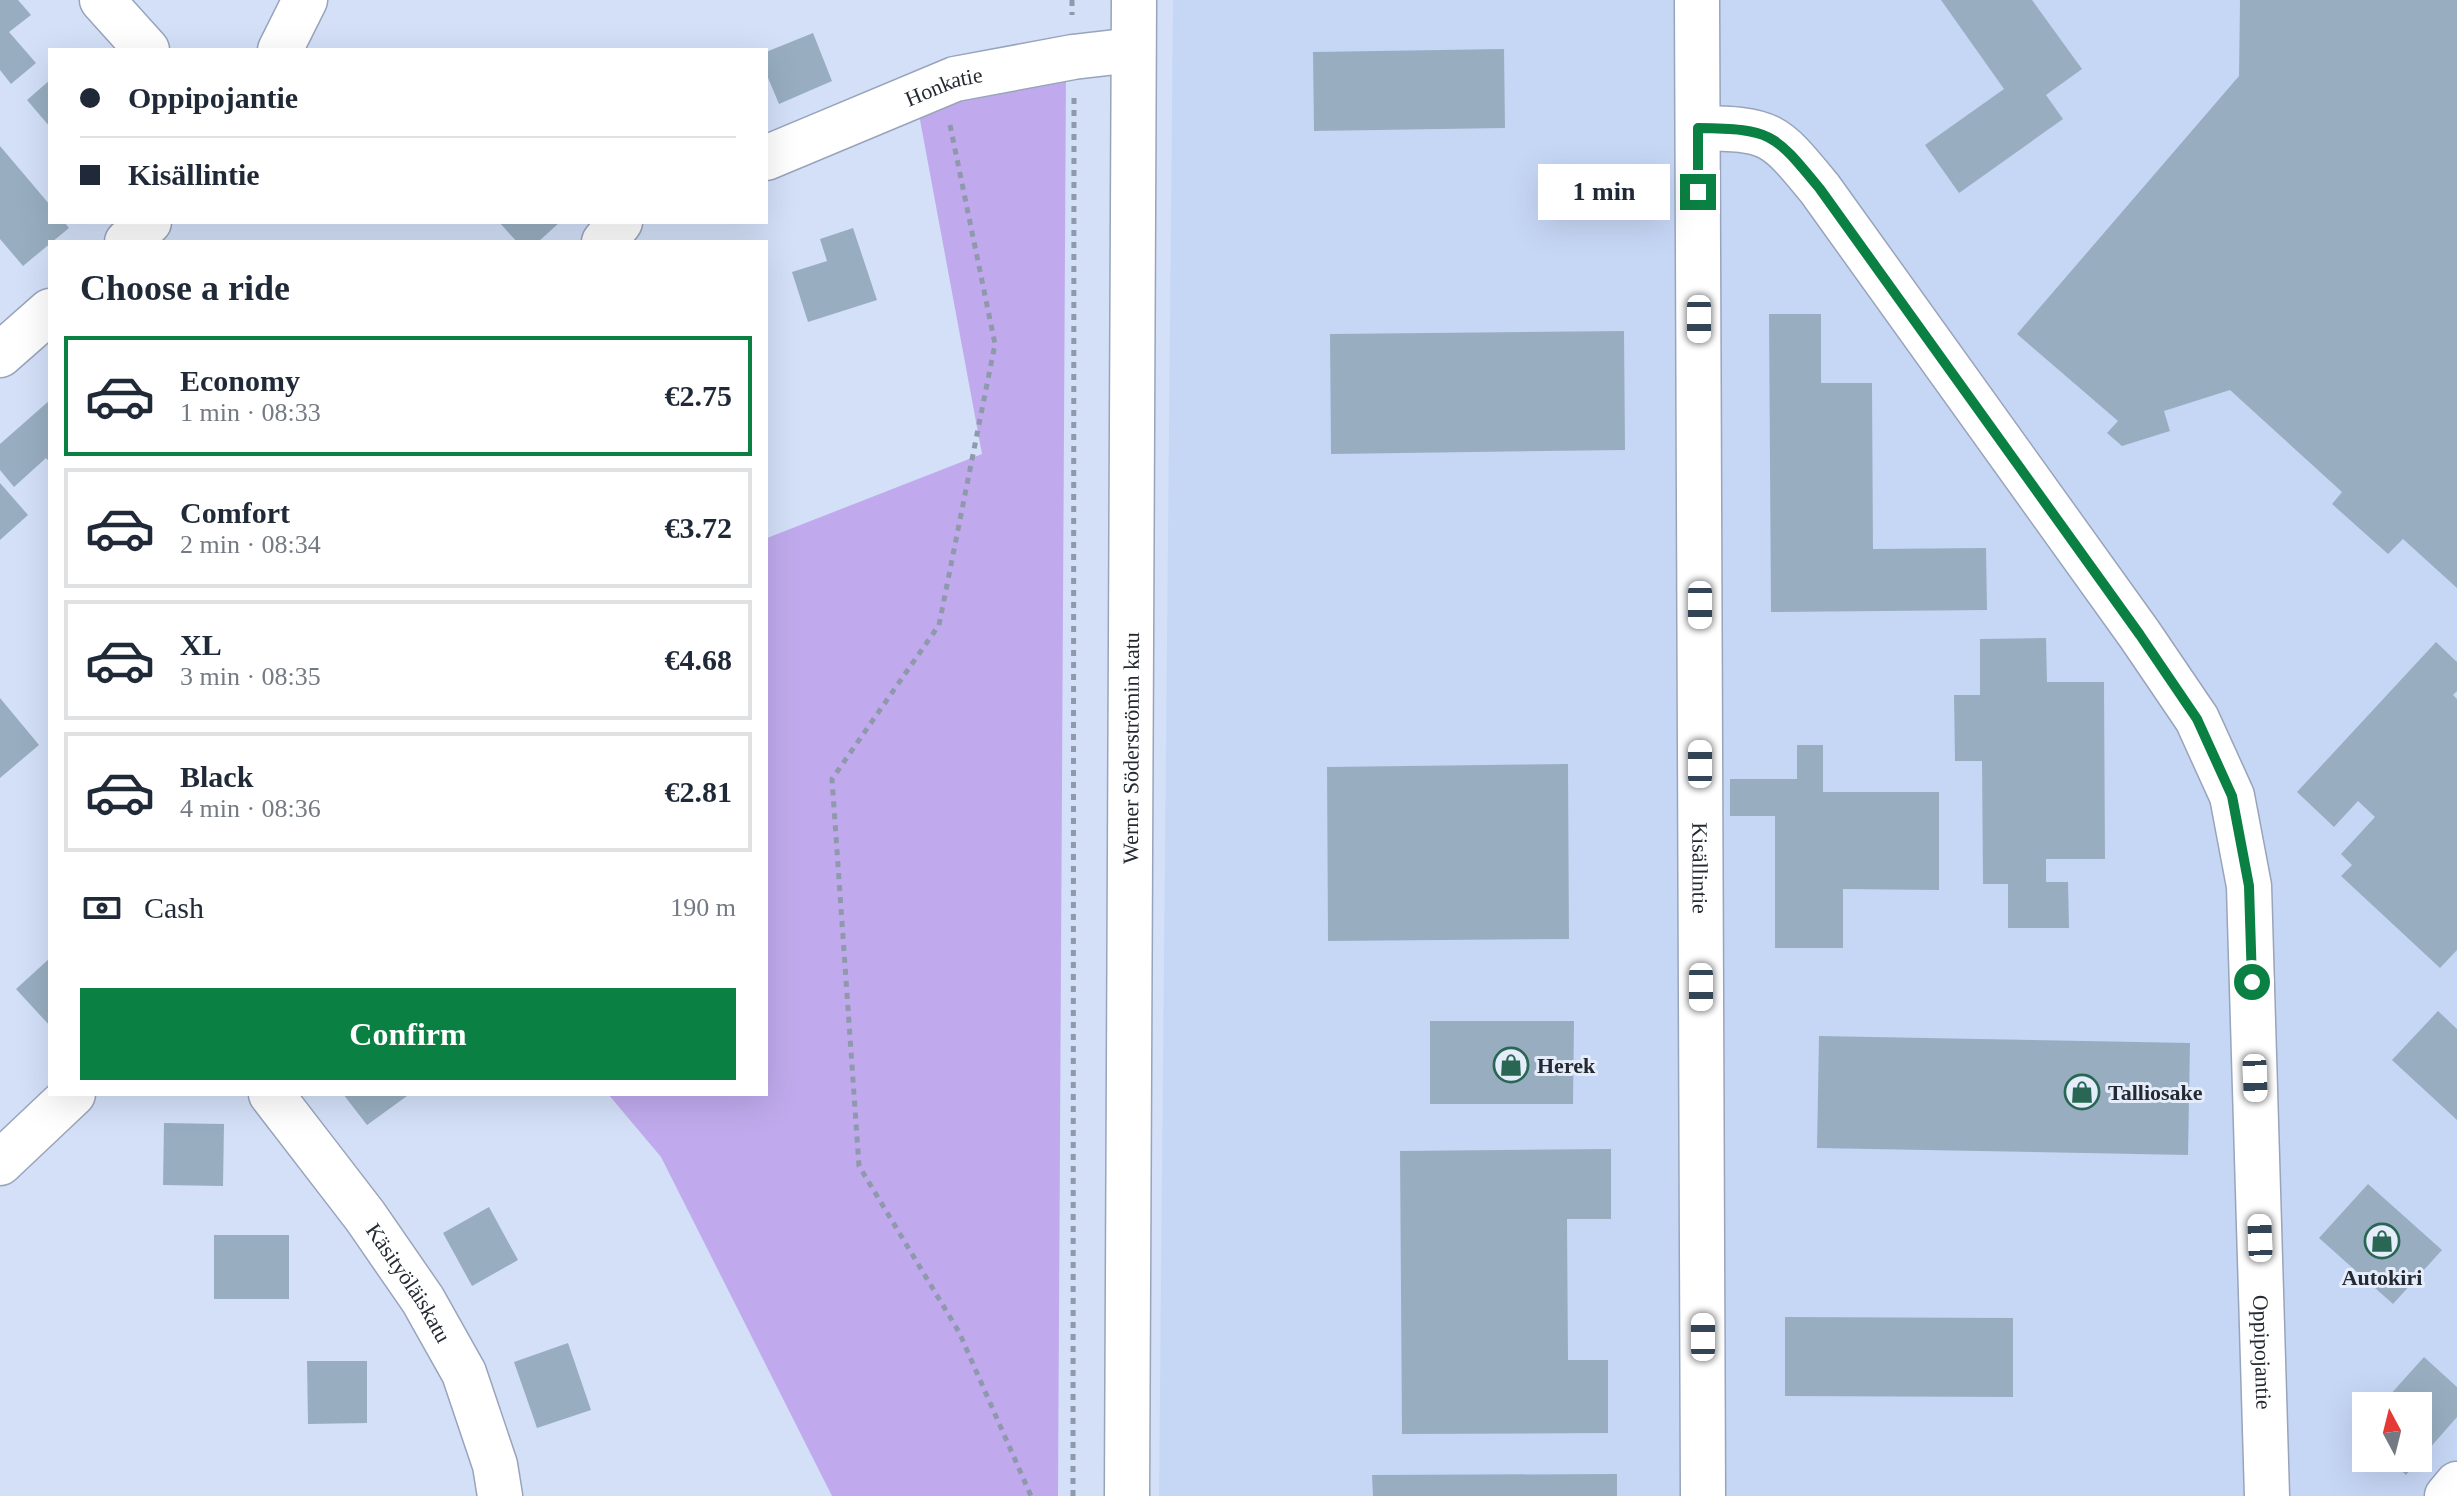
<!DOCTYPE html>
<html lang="en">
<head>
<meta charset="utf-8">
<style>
	body { margin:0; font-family:"Times New Roman",serif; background:#f6f6f7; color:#1f2937; height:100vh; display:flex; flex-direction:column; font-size:30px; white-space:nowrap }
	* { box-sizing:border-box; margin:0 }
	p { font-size:26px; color:#747a83 }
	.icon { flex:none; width:44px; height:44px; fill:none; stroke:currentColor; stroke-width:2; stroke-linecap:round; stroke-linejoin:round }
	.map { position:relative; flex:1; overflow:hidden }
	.side { position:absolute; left:48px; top:240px; width:720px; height:856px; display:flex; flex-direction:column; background:#fff; border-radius:0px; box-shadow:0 8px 32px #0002 }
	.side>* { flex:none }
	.hud { position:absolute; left:48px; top:48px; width:720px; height:176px; border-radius:0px; box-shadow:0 8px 32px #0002; display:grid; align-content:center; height:176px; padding:0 32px; background:#fff }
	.needle { width:52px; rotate:353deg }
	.fabs { position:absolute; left:2352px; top:1392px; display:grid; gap:16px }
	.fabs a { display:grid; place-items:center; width:80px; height:80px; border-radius:0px; background:#fff; box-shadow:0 8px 32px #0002; font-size:40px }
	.end { position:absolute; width:36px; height:36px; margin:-18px; border:10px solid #0b8043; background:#fff; box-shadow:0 0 0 4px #fff }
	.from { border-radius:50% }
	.bubble { position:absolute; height:56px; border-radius:0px; background:#fff; box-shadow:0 8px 32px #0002; font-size:26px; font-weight:800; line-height:56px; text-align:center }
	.car { position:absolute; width:24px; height:48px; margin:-24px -12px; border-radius:10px; box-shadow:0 0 6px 2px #0007; background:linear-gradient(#fff 24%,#345 0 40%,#fff 0 76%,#345 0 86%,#fff 0) }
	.hud b { display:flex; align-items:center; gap:28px; height:76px; font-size:30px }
	.hud b+b { border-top:2px solid #e0e1e3 }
	.hud i { width:20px; height:20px; background:#1f2937 }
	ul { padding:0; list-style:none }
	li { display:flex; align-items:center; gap:24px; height:120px; margin:0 16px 12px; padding:0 16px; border:4px solid #e0e1e3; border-radius:0px }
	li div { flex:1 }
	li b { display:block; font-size:30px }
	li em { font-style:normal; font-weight:800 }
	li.active { border-color:#0b8043 }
	li>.icon { width:72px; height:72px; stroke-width:1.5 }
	h2 { padding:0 32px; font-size:36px; line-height:96px }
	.pay { display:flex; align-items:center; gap:20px; height:88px; padding:0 32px; font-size:30px }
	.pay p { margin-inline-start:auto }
	.button { display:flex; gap:16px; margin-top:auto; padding:16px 32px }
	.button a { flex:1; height:92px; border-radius:0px; background:#0b8043; color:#fff; font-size:32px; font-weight:800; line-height:92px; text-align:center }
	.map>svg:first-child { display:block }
</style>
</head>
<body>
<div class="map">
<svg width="2457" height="1496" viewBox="0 0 2457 1496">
	<rect width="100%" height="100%" fill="#d3e0f8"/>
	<path fill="#c6d7f6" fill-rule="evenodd" d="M1173 0H2457V1496H1159ZM2366 1406H2418V1458H2366Z"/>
	<path fill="#c0aaed" d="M1066 70 1058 1496H832L661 1157 608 1094H766V541L767 538 982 454 918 109Z"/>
	<path fill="#98aec0" d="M0 0H18L31 15 9 32 36 63 11 84 0 70Z
		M1941 0H2032L2082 69 2046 95 2063 119 1959 193 1925 145 2004 89Z
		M2240 0H2457V588L2403 539 2388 554 2332 504 2342 492 2230 390 2164 411 2170 431 2122 446 2107 433 2118 421 2017 334 2239 76Z
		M813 33 832 81 779 104 766 73V52Z
		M1504 49 1505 128 1314 131 1313 52Z
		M50 80V127L27 100Z
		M0 146 50 205V222H64L69 228 23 266 0 239Z
		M499 222H560L538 242H517Z
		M853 228 877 300 808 322 792 272 827 261 820 239Z
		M1769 314H1821V383H1872L1873 549 1986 548 1987 610 1771 612Z
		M1624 331 1625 450 1331 454 1330 334Z
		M50 400V463L46 458 14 487 0 470V444Z
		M0 483 28 515 0 540Z
		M2046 638 2047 682H2104L2105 859H2046V882H2068L2069 928H2008V884H1983L1982 761H1955L1954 695H1980V639Z
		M2436 642 2457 662V691L2453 695 2457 699V950L2440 968 2341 876 2352 865 2341 854 2375 817 2358 801 2334 827 2297 792Z
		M0 698 39 745 0 778Z
		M1797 745H1823V792H1939V890L1843 889V948H1775V816H1730V779H1797Z
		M1568 764 1569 939 1328 941 1327 767Z
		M50 958V1026L16 989Z
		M2438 1011 2457 1029V1120L2392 1060Z
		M1430 1021H1574L1573 1104H1430Z
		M1819 1036 2190 1043 2188 1155 1817 1148Z
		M343 1094H405L407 1096 367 1125Z
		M164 1123 224 1124 223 1186 163 1185Z
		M1611 1149V1219H1567L1568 1360H1608V1433L1402 1434 1400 1151Z
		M2368 1184 2442 1250 2393 1304 2319 1238Z
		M489 1207 518 1260 472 1286 443 1233Z
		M214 1235H289V1299H214Z
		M1785 1317 2013 1318V1397L1785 1396Z
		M568 1343 591 1410 537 1428 514 1362Z
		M2424 1357 2457 1387V1417L2406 1475 2386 1458H2418V1406H2380Z
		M307 1361H367V1423L308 1424Z
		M1617 1474V1496H1373L1372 1475Z"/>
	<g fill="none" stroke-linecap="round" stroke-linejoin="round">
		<g stroke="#98a4bb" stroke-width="47">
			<g id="minor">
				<path d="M102 0 147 50"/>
				<path id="s1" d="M1697 0 1703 1496"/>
				<path d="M280 50 305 0"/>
				<path id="s2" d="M1698 128C1772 129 1774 133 1820 189L2140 635 2197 719 2232 796 2249 886 2267 1496"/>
				<path id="s3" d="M766 158 955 79 1073 57 1133 50"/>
				<path d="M127 242 149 222"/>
				<path d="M604 242 620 222"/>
				<path d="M0 355 50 311"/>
				<path id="s4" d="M271 1094 365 1216 423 1300 464 1373 495 1465 500 1496"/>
				<path d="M0 1163 73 1094"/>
				<path id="s5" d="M1127 1496 1134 0"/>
				<path d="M2447 1496 2457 1484"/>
			</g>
		</g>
		<path stroke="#8f99ac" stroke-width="5" stroke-dasharray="6 6" stroke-linecap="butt" d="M1072 0V15
			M950 125 995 344 939 625 832 779 859 1166 959 1332 1031 1496
			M1073 1496 1074 97"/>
		<use href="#minor" stroke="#fff" stroke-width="44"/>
	</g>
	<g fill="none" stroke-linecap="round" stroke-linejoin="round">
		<path stroke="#0b8043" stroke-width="10" d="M1698 192V128C1772 129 1774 133 1820 189L2140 635 2197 719 2232 796 2249 886 2252 982"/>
	</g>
	<defs>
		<g id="shop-ring" transform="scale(1.8)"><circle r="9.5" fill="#e5edfb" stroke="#296754" stroke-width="1.5"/><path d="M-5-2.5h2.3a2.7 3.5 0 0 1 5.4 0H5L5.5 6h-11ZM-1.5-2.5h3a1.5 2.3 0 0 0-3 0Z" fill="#296754"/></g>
	</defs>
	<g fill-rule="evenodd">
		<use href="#shop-ring" x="1511" y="1065"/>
		<use href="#shop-ring" x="2082" y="1092"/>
		<use href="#shop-ring" x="2382" y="1241"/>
	</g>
	<g text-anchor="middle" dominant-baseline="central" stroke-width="6" stroke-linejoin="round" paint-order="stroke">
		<g font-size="22" fill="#242932" stroke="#e5edfb">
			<text stroke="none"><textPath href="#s3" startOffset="192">Honkatie</textPath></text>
			<text stroke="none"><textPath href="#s5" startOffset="748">Werner Söderströmin katu</textPath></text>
			<text stroke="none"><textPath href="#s1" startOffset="868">Kisällintie</textPath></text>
			<text stroke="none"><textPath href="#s4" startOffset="234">Käsityöläiskatu</textPath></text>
			<text stroke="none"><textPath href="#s2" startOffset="1438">Oppipojantie</textPath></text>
		</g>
		<g font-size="22" font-weight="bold" fill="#242932" stroke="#e5edfb" text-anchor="start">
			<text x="1537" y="1065">Herek</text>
			<text x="2108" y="1092">Talliosake</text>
			<text x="2382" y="1277" text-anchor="middle">Autokiri</text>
		</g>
	</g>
</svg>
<div class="fabs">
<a><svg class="needle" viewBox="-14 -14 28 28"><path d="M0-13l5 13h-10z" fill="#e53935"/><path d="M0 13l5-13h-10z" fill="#747a83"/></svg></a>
</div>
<i class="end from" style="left:2252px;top:982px"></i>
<i class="end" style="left:1698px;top:192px"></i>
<div class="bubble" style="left:1538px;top:164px;width:132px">1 min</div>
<i class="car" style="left:1699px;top:319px;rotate:180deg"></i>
<i class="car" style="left:1700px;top:605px;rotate:180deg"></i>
<i class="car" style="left:1700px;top:764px;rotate:0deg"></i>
<i class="car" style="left:1701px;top:987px;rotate:180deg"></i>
<i class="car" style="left:2255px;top:1078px;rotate:178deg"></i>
<i class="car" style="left:2260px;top:1238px;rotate:358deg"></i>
<i class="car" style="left:1703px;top:1337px;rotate:0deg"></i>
<div class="hud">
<b><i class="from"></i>Oppipojantie</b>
<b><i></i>Kisällintie</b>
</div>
<section class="side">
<h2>Choose a ride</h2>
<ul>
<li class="active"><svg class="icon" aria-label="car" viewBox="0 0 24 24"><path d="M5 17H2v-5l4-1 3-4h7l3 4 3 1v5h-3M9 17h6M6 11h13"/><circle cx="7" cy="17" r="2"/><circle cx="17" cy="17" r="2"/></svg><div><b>Economy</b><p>1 min · 08:33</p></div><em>€2.75</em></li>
<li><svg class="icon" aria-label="car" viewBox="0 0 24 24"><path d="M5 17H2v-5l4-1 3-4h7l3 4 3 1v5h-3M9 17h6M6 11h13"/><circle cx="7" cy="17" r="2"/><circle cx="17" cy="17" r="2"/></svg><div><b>Comfort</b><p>2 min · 08:34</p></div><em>€3.72</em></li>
<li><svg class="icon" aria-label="car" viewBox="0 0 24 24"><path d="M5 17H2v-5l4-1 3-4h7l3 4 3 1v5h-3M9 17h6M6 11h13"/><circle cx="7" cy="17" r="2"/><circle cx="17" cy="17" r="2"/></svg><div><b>XL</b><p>3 min · 08:35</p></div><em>€4.68</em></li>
<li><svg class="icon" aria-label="car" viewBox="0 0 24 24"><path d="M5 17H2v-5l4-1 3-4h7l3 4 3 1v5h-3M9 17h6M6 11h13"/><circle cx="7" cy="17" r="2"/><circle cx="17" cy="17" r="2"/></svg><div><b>Black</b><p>4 min · 08:36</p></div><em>€2.81</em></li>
</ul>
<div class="pay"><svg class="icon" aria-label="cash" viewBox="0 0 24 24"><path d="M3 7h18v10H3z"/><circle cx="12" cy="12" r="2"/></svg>Cash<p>190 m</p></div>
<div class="button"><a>Confirm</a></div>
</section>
</div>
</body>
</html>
